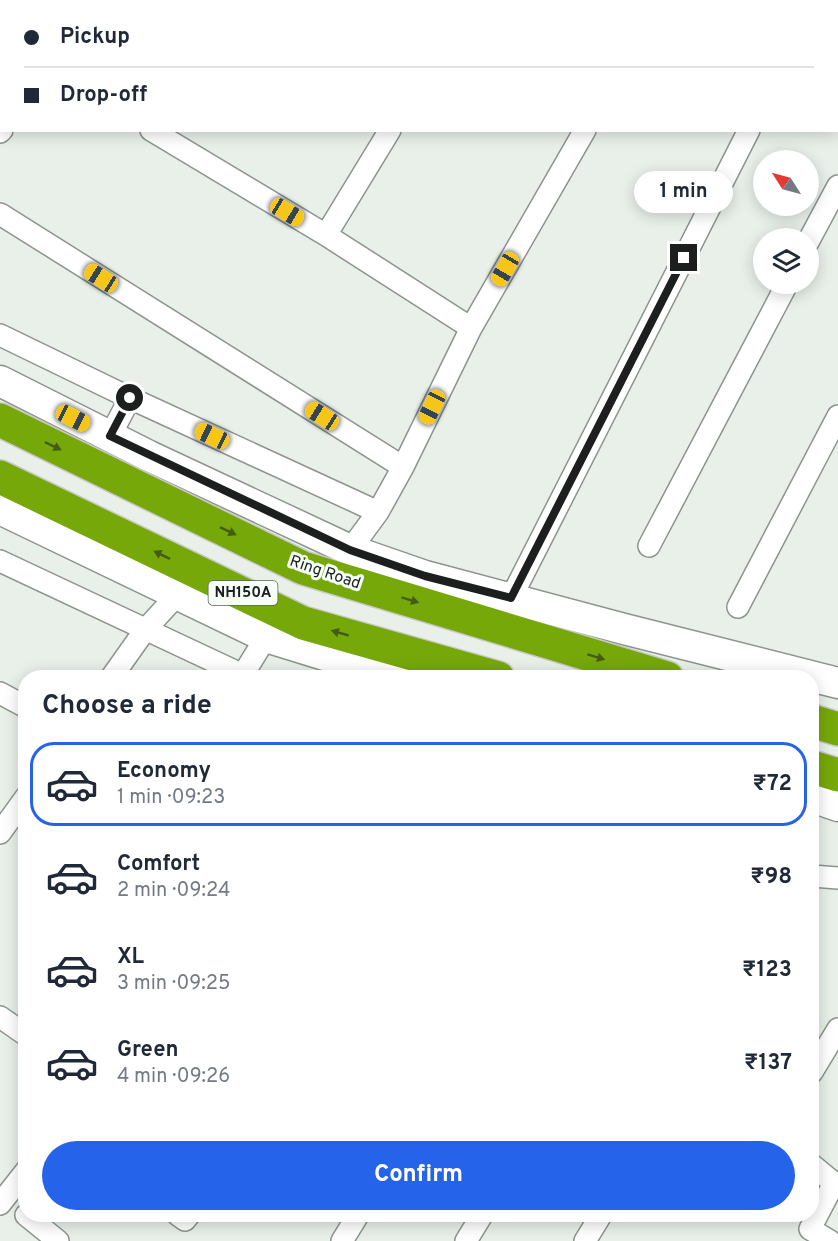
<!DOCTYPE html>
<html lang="en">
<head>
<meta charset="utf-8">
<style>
	body { margin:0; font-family:Overpass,sans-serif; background:#f6f6f7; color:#1f2937; height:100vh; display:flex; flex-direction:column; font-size:22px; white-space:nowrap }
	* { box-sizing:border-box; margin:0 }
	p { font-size:20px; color:#747a83 }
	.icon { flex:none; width:33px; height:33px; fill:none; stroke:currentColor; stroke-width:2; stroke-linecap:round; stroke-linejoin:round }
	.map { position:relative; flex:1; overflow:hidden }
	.details { position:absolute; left:18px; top:670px; width:801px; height:552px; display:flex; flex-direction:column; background:#fff; border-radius:24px; box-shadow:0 3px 15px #0003 }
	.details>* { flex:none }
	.hud { position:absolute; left:0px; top:0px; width:838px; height:132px; box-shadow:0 3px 15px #0003; display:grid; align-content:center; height:132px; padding:0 24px; background:#fff }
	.needle { width:39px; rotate:306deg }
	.controls { position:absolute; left:753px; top:150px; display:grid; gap:12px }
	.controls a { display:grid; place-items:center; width:66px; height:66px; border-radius:50%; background:#fff; box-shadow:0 3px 15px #0003; font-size:30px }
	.end { position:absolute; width:27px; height:27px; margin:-14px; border:8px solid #1c1f1d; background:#fff; box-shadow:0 0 0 3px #fff }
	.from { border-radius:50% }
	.bubble { position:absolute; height:42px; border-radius:21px; background:#fff; box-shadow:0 3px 15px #0003; font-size:20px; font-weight:700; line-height:42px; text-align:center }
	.car { position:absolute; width:18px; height:36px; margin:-18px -9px; border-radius:8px; box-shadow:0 0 4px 2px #0007; background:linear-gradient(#f5c518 24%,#345 0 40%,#f5c518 0 76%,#345 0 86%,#f5c518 0) }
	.hud b { display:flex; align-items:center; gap:21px; height:57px; font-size:22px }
	.hud b+b { border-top:2px solid #e0e1e3 }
	.hud i { width:15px; height:15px; background:#1f2937 }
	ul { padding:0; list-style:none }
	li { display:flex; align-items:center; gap:18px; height:84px; margin:0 12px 9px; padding:0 12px; border:3px solid transparent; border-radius:24px }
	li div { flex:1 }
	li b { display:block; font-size:22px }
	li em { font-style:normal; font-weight:700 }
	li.current { border-color:#2563eb }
	li>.icon { width:54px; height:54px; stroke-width:1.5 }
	h2 { padding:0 24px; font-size:27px; line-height:72px }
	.action { display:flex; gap:12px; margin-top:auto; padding:12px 24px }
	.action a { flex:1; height:69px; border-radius:36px; background:#2563eb; color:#fff; font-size:24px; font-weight:700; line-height:69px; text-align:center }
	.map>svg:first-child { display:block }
</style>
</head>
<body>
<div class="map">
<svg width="838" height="1241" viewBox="0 0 838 1241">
	<rect width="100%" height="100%" fill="#e9f0ea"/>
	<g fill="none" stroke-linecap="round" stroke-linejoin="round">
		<g stroke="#8d948e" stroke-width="24">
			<path id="street" d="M253 0 256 2
				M83 2V0
				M469 2 470 0
				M657 2 658 0
				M815 2 816 0
				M151 130 326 235 471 328
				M0 132 2 130
				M0 214 403 467
				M326 235 390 130
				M808 242 838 186
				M0 335 130 398 110 436
				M130 398 378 512
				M649 546 787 284
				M350 550 378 512 403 467 471 328 585 130
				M0 561 243 675
				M511 598 749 130
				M738 607 838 416
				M111 678 145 630 178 594
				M241 678 266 637
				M0 693 26 707
				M0 833 26 797
				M812 876 838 878
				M0 1017 26 1035
				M812 1072 838 1029
				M812 1165 834 1183 810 1229 830 1241
				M0 1204 26 1171
				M26 1215 58 1241
				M178 1215 185 1220 189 1215
				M342 1241 358 1215
				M466 1241 482 1215
				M585 1241 601 1215"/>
		</g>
		<g stroke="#8d948e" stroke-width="33">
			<path id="secondary" d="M0 381 149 456 350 550 425 576 624 629 838 683
				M0 509 266 637 399 678
				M812 797 838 806"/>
		</g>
		<g stroke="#c9c9c9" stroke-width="36">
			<path id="highway" d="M0 420 303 568 667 678
				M0 477 303 623 498 678
				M812 721 838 729
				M812 767 838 775"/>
		</g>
		<use href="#street" stroke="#fff" stroke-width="21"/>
		<use href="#secondary" stroke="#fff" stroke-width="30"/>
		<use href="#highway" stroke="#76a80a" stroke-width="33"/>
	</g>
	<defs><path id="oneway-solid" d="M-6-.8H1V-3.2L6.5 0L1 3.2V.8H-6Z" transform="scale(1.5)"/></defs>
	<g fill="#445d14">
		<use href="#oneway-solid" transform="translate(53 446) rotate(26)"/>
		<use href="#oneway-solid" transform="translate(228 531) rotate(26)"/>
		<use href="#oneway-solid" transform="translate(162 555) rotate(-154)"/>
		<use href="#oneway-solid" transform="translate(410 600) rotate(17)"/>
		<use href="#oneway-solid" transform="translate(340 633) rotate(-164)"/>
		<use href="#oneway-solid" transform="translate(596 657) rotate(17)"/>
	</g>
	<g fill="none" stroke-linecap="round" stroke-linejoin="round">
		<path stroke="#1c1f1d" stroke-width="8" d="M130 398 110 436 350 550 425 576 511 598 684 258"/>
	</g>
	<g text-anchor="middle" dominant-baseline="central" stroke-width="6" stroke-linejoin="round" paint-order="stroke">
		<rect fill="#f6fef8" stroke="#5d625f" stroke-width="1.5" x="208.5" y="581" width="69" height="24" rx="4.5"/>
		<g font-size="15" font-weight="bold" fill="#1c1f1d">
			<text x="243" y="593">NH150A</text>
		</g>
		<g font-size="16" fill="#1c1f1d" stroke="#f6fef8">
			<text transform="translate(325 573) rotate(19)">Ring Road</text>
		</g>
	</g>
</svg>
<div class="controls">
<a><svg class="needle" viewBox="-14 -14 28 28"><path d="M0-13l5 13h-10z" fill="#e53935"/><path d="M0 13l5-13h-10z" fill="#747a83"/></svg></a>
<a><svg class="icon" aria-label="layers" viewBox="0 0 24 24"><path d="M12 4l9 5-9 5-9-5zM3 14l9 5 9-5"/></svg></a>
</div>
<i class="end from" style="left:130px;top:398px"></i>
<i class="end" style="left:684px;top:258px"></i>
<div class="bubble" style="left:634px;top:171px;width:99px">1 min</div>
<i class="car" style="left:287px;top:212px;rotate:121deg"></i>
<i class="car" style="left:505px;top:269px;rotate:210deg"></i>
<i class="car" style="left:101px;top:278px;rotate:302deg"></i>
<i class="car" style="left:432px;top:407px;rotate:206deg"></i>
<i class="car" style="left:322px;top:416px;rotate:302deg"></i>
<i class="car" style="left:73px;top:418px;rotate:117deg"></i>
<i class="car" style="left:212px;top:436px;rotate:295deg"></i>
<div class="hud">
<b><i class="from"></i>Pickup</b>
<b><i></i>Drop-off</b>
</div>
<section class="details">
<h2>Choose a ride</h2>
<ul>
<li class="current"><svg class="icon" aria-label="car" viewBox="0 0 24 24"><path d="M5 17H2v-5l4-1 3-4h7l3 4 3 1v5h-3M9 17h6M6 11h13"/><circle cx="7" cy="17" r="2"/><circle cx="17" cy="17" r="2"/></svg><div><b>Economy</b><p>1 min · 09:23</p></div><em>₹72</em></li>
<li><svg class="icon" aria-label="car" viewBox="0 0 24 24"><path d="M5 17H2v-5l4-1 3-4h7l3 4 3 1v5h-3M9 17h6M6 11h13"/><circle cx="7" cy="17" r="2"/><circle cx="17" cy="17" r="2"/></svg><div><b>Comfort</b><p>2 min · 09:24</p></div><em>₹98</em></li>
<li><svg class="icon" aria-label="car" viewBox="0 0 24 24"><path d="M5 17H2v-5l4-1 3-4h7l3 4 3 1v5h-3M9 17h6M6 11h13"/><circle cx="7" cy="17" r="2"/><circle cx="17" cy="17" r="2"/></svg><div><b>XL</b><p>3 min · 09:25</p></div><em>₹123</em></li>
<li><svg class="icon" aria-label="car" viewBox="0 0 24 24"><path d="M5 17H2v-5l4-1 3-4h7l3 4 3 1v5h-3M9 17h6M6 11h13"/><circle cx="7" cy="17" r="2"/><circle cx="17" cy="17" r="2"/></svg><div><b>Green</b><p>4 min · 09:26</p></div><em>₹137</em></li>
</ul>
<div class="action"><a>Confirm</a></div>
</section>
</div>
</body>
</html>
